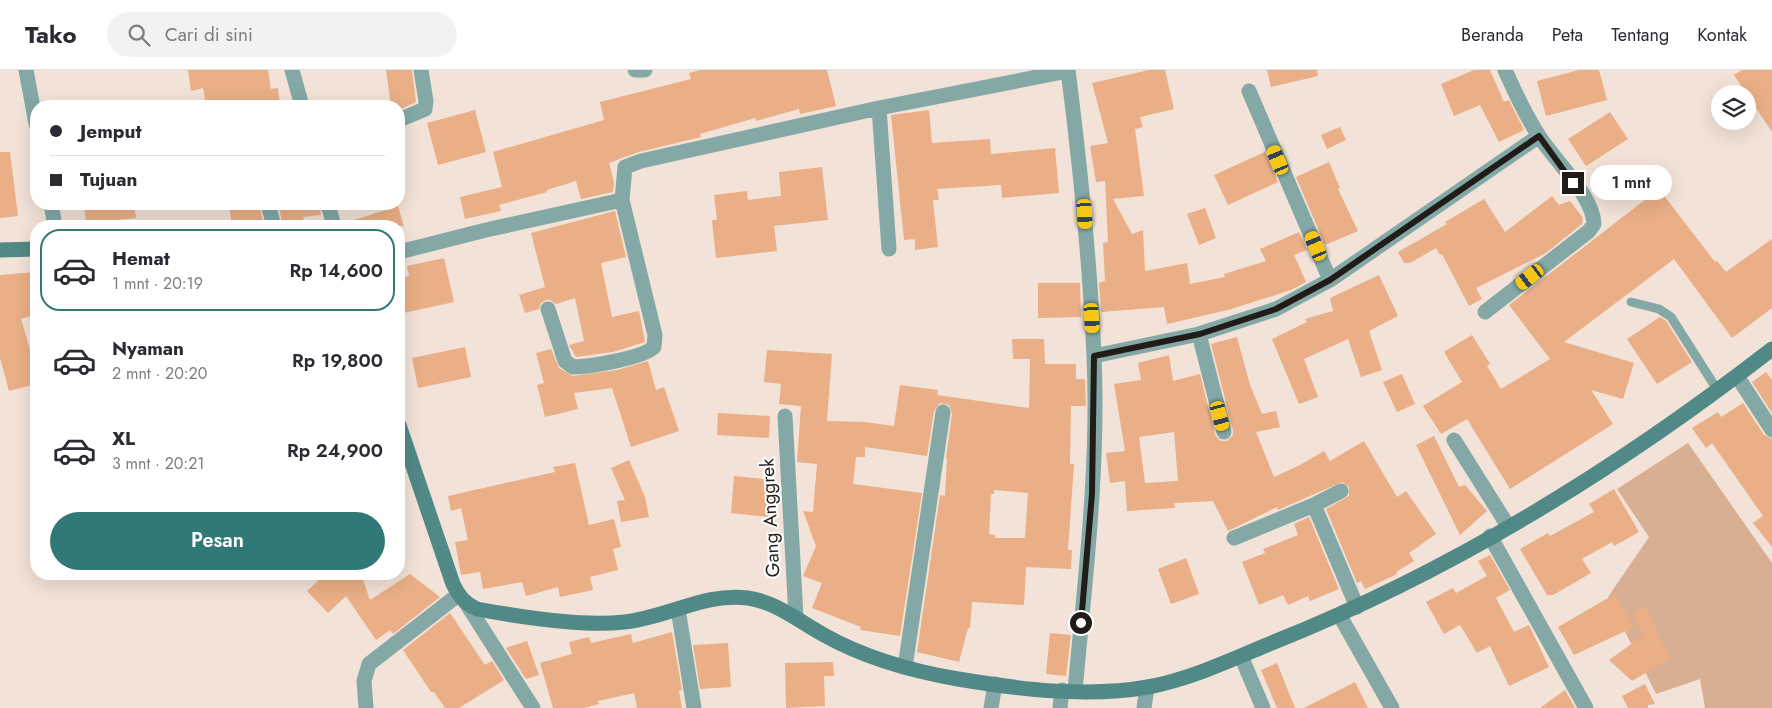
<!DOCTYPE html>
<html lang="id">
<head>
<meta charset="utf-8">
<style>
	body { margin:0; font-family:Jost,sans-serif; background:#f2f2f3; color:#2b2b33; height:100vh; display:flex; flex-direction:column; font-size:19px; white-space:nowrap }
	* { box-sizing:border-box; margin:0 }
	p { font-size:16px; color:#7c7c81 }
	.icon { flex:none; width:28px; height:28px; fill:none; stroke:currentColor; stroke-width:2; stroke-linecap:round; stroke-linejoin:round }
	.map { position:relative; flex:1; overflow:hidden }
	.drawer { position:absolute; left:30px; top:150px; width:375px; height:360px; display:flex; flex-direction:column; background:#fff; border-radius:20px; box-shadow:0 5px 20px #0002 }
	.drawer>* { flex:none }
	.guide { position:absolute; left:30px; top:30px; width:375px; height:110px; border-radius:20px; box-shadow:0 5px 20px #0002; display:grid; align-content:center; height:110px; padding:0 20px; background:#fff }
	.controls { position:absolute; left:1711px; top:15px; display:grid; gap:10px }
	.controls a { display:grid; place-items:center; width:45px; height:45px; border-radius:50%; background:#fff; box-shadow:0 5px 20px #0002; font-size:25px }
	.end { position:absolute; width:22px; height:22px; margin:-11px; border:6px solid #211c18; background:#fff; box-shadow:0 0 0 2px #fff }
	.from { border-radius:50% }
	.bubble { position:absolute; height:35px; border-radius:18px; background:#fff; box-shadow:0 5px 20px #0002; font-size:16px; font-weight:600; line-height:35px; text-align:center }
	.car { position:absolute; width:15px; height:30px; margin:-15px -8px; border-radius:6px; box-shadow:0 0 4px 1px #0007; background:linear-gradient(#f5c518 24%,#345 0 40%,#f5c518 0 76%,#345 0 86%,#f5c518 0) }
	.guide b { display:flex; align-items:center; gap:18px; height:48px; font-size:19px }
	.guide b+b { border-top:1px solid #e1e1e2 }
	.guide i { width:12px; height:12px; background:#2b2b33 }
	ul { padding:9px 0 0; list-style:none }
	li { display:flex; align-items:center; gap:15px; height:82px; margin:0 10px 8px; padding:0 10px; border:2px solid transparent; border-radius:20px }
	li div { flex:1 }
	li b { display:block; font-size:19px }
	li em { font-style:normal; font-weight:600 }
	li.selected { border-color:#307976 }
	li>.icon { width:45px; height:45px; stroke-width:1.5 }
	.primary-button { display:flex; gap:10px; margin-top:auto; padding:10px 20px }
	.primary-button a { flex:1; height:58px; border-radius:30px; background:#307976; color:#fff; font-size:20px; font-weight:600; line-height:58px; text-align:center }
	header { display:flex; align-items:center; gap:30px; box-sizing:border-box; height:70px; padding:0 25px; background:#fff; border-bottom:1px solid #e1e1e2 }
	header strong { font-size:24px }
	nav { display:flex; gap:28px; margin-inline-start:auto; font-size:18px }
	.search { width:350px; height:45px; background:#f2f2f3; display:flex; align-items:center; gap:12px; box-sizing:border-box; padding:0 18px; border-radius:28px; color:#7c7c81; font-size:19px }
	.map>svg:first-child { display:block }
</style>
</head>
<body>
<header>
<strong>Tako</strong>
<div class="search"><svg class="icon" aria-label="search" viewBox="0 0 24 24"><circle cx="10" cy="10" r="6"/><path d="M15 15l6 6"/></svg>Cari di sini</div>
<nav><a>Beranda</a><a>Peta</a><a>Tentang</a><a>Kontak</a></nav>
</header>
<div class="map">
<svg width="1772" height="638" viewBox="0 0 1772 638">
	<rect width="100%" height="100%" fill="#f2e2d7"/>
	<path fill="#d8af93" d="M1688 373 1772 493V638H1705L1700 609 1656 624 1608 527 1649 467 1617 419Z"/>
	<path fill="#eaaf86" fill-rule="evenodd" d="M188 0H268L271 19 278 18 280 36H206L203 18 191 21Z
		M386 0H412L416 32 399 40V36H391Z
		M700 0H827L836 36 800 44 799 39 756 51 755 48 700 64 701 67 639 82 622 88 609 93 614 112 613 122 581 129 576 111 547 120V122L499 135 501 141 465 149 460 127 502 117 493 82 604 50 600 32 691 9 689 3Z
		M1149 0H1165L1174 39 1140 47 1143 57 1135 59 1144 126 1113 129 1132 164 1143 160 1145 201 1187 193 1190 214 1225 207 1224 204 1266 191 1260 179 1299 162 1307 180 1294 185 1306 212 1291 220 1228 240 1167 254 1164 237 1101 242 1099 213 1105 211 1103 173 1108 172 1105 111 1096 112 1090 76 1108 73 1092 13Z
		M1267 0H1317L1318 6 1271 17Z
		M1474 0H1490L1504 32 1509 30 1524 60 1499 72 1480 35 1454 46 1441 14Z
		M1579 0H1599L1607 30 1546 46 1537 11Z
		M1742 0H1772V62L1734 5Z
		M475 40 486 82 438 95 427 53Z
		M929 40 932 73 990 69 991 84 1055 78 1059 123 1002 128 1001 115 937 119 939 130H933L938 177 915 180V169L904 170 891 45Z
		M1610 42 1628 69 1586 96 1568 69Z
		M1340 57 1346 70 1327 79 1321 65Z
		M0 82H10L18 146 0 148Z
		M1265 82 1278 112 1228 135 1214 105Z
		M1329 92 1340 118 1338 119 1358 161 1325 175 1296 107Z
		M822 97 828 150 774 156 777 181 716 188 712 150H717L714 125 747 121 748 130 781 126 779 102Z
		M1659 119 1715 192 1717 191 1726 202 1772 169V238L1732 268 1674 189 1564 272 1634 293 1623 329 1591 320 1613 354 1510 419 1467 349 1441 364 1423 336 1462 312 1444 282 1472 265 1490 294 1487 296 1501 319 1550 289 1509 235Z
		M1552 126 1559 135 1570 131 1583 148 1582 154 1546 183 1476 218 1482 229 1469 236 1442 184 1440 185 1436 178 1410 193H1404L1398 182 1447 154 1445 152 1484 129 1505 162Z
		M84 134H134L136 148 86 153Z
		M229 134H259L264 156H232Z
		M278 134H319L321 145 303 147 306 156H283Z
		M398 136 404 156H345V153Z
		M1205 138 1216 168 1199 175 1187 144Z
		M615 141 626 187 601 193 612 247 639 241 645 272 613 282 576 287 569 275 584 271 575 228 556 234 550 230H546L541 233 539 239 525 243 519 225 545 217 531 163Z
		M444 188 454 232 399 244V209L409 206 407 196Z
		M36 202V225H30L35 245 21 249 36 300V314L9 321 0 288V205Z
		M1379 205 1398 246 1369 261 1382 300 1361 307 1348 269 1304 289 1318 327 1299 334 1272 269 1307 252 1305 249 1333 241 1330 228Z
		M1038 213H1080L1081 247 1038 248Z
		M1660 247 1666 251 1692 292 1657 314 1627 269Z
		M1237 267 1250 315 1262 344 1276 341 1280 357 1256 362 1274 407 1300 395 1324 381 1330 391 1364 371 1397 427 1406 421 1436 464 1409 483 1414 491 1396 502 1397 504 1365 519 1361 511 1357 513 1326 439 1349 426V417L1342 412 1278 440 1277 437 1228 461 1213 431 1174 433 1175 438 1127 441 1125 411 1110 413 1106 383 1125 381 1114 314 1141 310 1138 293 1169 285 1173 311 1200 304 1215 365 1221 371H1227L1233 365V360L1211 274ZM1174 362 1178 411 1145 413 1139 367Z
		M1012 269H1044L1045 294H1076V309H1085L1086 336H1071L1070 394H1074L1068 480H1072L1071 499 1026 497 1024 535 972 532 970 558H968L959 592 917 582 940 425 945 426 947 389 946 388 952 343 949 335 940 333 934 341 927 386 865 377V387H856L853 414 922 423 900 566 860 560 861 557 812 538 822 513 803 506 816 476 803 441 813 442 817 394 797 392 801 336 779 334 781 314 764 312 767 280 832 284 827 351 865 352 894 356 900 315 938 320 937 325 1029 338 1030 289H1013ZM994 420 1028 423 1025 468H995V465L989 464 991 424H994Z
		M465 277 471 307 418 318 412 288Z
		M551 279 559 298 573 306 617 300 648 291 656 320 664 317 679 361 631 377 612 318 574 323 578 339 545 347 537 315 544 313 536 283Z
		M1766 302 1772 310V343L1752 312Z
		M1402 304 1415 334 1397 342 1383 312Z
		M1743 333 1764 365 1772 369V477L1753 453 1763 446 1712 373 1706 378 1692 358 1718 342 1721 347Z
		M718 343 770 346 769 368 717 365Z
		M1434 366 1459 417 1465 415 1487 441 1460 465 1416 375Z
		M629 390 645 427 649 447 621 452 617 431 625 430 611 398Z
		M575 393 589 455 614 449 621 477 613 479 618 500 590 507 593 520 560 527 558 517 526 526 522 512 483 519 480 502 461 505 455 472 468 470 461 438 451 441 448 426 555 402 553 397Z
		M734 406 773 410 770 447 731 443Z
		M1614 419 1639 462 1614 476 1612 472 1582 489 1591 503 1553 525H1547L1520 479 1548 463 1550 466 1594 442 1589 434Z
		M1309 447 1339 519 1310 531 1308 526 1288 535 1283 525 1259 535 1242 492 1265 483 1263 479 1298 465 1294 454Z
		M1490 485 1510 520 1496 528 1514 562 1529 555 1549 597 1509 616 1490 576 1477 583 1460 555 1444 564 1426 532 1453 518 1456 523 1487 506 1478 491Z
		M1186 488 1199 524 1171 534 1158 499Z
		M325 504H361L370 530 410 504 440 527 393 564 390 560 376 570 346 526 328 543 307 521Z
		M1615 524 1634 557 1574 585 1558 557Z
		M1645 536 1658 559 1655 561 1671 588 1632 611 1609 590 1644 565 1632 543Z
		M450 543 485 595 492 591 504 610 459 638H445L434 622H431L403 580Z
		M672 562 682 620 679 621 682 638H637L634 623 598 631 599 634 584 638H553L540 593 572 584 569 572 589 567 591 573 631 564 633 573Z
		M1050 563 1071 565 1066 606 1046 604Z
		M527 571 539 605 526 609 506 578Z
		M728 573 731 617 700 619 693 575Z
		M833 592 834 606H824L825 636 786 638 785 593Z
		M1277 593 1295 638H1277L1261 600Z
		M1355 612 1368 638H1304Z
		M1645 614 1655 634 1648 635V638H1628L1622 626Z
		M1565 620 1575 638H1540Z"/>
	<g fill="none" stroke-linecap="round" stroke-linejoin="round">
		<path stroke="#83a8a6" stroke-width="9" d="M1631 232 1659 239 1671 247 1718 321"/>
		<path stroke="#83a8a6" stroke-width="15" d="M26 0 36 54
			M292 0 302 36
			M635 0H645
			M1068 0C1080 95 1090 190 1094 286 1099 397 1085 510 1075 621
			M1249 21 1330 210
			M879 38 889 179
			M399 50 425 39 426 31 421 0
			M51 134 55 156
			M268 134 274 156
			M328 134 334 156
			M399 182 486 160 622 130 625 97 641 91 879 38 1068 1
			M548 239 565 291 573 297C589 297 643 288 654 277L655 265 622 130
			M1485 242 1589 161 1594 154C1593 125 1554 90 1539 66 1525 45 1515 22 1505 0
			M1199 264 1224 362
			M1094 286 1199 264 1276 239 1330 210 1539 66
			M1737 306 1772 360
			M785 346 796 547
			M1454 370 1508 456
			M1314 435 1357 537
			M1490 466 1586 638
			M1234 468 1314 435 1341 421
			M466 533 533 638
			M678 539 694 638
			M1340 546 1392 638
			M1241 586 1263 638
			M905 597 943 342
			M366 638 364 611 369 594 458 525
			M991 638 995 614
			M1060 638 1062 620
			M1144 638 1147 617"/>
		<path stroke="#518987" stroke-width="15" d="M0 180 36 179
			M399 355 453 514C459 526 464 533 477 539 520 547 582 557 624 552 666 548 706 522 748 528 776 532 800 552 824 565 865 588 911 601 958 609 1018 619 1086 628 1148 617 1191 609 1233 589 1274 572 1452 501 1620 397 1772 279"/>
	</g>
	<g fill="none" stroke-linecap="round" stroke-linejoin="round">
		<path stroke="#211c18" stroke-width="6" d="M1081 553 1092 424 1094 286 1200 264 1276 239 1330 210 1539 66 1573 113"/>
	</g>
	<g text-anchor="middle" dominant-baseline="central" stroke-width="4" stroke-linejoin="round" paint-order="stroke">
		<g font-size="19" fill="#211c18" stroke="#fff">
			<text transform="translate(770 448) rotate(-93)">Gang Anggrek</text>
		</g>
	</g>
</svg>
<div class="controls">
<a><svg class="icon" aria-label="layers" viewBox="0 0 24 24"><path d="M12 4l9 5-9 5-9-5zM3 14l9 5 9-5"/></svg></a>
</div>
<i class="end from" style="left:1081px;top:553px"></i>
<i class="end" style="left:1573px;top:113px"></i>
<div class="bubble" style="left:1590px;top:95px;width:82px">1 mnt</div>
<i class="car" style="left:1278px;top:90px;rotate:337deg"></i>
<i class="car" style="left:1085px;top:144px;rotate:176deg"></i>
<i class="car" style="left:1316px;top:176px;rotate:337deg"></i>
<i class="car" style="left:1530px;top:207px;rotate:232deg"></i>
<i class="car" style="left:1092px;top:248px;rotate:176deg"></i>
<i class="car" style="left:1220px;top:346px;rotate:165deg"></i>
<div class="guide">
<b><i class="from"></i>Jemput</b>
<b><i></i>Tujuan</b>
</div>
<section class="drawer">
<ul>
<li class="selected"><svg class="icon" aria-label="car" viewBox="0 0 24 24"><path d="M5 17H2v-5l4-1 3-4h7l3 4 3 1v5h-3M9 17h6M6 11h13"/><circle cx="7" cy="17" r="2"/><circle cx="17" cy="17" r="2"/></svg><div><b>Hemat</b><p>1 mnt · 20:19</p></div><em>Rp 14,600</em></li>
<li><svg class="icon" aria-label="car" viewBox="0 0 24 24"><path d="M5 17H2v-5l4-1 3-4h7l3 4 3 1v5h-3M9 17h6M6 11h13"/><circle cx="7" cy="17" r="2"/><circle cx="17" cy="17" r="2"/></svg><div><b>Nyaman</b><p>2 mnt · 20:20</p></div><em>Rp 19,800</em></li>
<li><svg class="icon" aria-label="car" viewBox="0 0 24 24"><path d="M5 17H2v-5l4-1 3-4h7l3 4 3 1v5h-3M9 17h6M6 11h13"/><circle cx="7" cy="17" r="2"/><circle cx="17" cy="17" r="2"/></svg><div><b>XL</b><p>3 mnt · 20:21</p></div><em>Rp 24,900</em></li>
</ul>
<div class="primary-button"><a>Pesan</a></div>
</section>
</div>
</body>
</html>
